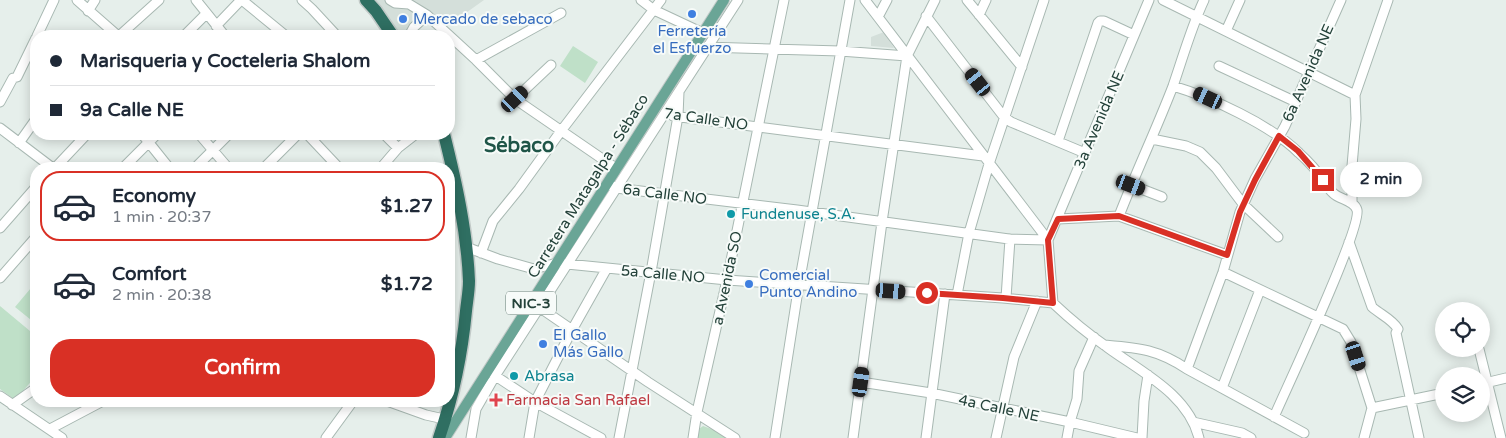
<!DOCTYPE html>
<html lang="en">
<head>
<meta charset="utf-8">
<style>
	body { margin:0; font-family:"Varela Round",sans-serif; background:#f6f6f7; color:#1f2937; height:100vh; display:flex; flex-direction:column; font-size:19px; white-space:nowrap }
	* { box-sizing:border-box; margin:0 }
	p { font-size:16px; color:#747a83 }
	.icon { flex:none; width:28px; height:28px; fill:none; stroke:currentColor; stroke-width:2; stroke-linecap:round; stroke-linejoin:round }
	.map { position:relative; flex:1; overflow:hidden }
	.panel { position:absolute; left:30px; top:162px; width:425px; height:245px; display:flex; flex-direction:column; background:#fff; border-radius:20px; box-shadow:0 2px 12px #0003 }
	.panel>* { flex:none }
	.top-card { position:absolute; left:30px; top:30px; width:425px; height:110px; border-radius:20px; box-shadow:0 2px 12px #0003; display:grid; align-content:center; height:110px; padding:0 20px; background:#fff }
	.fabs { position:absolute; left:1435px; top:302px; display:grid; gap:10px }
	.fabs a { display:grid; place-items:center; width:55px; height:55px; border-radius:50%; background:#fff; box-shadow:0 2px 12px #0003; font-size:25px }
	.end { position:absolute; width:22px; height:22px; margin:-11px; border:6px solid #d93025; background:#fff; box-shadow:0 0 0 2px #fff }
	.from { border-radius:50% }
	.bubble { position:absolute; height:35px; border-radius:18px; background:#fff; box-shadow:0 2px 12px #0003; font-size:16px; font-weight:700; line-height:35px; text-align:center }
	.car { position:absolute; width:15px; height:30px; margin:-15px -8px; border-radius:6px; box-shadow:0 0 4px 1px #0007; background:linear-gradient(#222 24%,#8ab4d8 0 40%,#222 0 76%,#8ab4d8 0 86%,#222 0) }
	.top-card b { display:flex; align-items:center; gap:18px; height:48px; font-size:19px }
	.top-card b+b { border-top:1px solid #e0e1e3 }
	.top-card i { width:12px; height:12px; background:#1f2937 }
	ul { padding:9px 0 0; list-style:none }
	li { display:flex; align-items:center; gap:15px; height:70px; margin:0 10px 8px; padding:0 10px; border:2px solid transparent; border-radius:20px }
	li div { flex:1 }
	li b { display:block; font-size:19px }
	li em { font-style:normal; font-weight:700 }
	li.active { border-color:#d93025 }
	li>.icon { width:45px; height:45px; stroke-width:1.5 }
	.primary-button { display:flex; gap:10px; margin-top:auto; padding:10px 20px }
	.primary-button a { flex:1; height:58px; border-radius:20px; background:#d93025; color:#fff; font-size:20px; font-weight:700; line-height:58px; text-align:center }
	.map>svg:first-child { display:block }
</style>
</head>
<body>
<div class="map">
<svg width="1506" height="438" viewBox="0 0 1506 438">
	<rect width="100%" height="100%" fill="#e6efeb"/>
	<path fill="#d4dfda" d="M369 0H484L442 30 428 12 410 36H398Z
		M884 32 894 48 871 46V37Z"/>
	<path fill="#bfe0c8" d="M573 46 598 62 585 83 560 66Z
		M36 282V324L15 307Z
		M0 306 36 336V376L15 400 0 389Z
		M703 426 717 431 729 438H697L699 429Z"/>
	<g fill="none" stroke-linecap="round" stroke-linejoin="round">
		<g stroke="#a8b8b2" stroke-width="11">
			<path id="minor" d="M77 0 118 36
				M196 0 225 36
				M242 0 286 36
				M302 0 312 9 337 36
				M390 0 395 3 409 4 427 15 476 60 515 99 617 169
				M641 0 654 10 703 33
				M865 0 1048 240 1053 303C1070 319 1088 334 1107 347 1141 372 1188 394 1199 438
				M967 0 1022 67
				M1163 0 1355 95
				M88 11 95 0
				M979 15 986 0
				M926 16 1004 117 1011 122 1085 153
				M878 17 887 0
				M216 26 241 0
				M1226 31 1240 0
				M37 36 54 0
				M119 36 159 0
				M184 36 206 14
				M409 36 414 27 427 15
				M705 47 840 51 907 56
				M476 60 561 13
				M1219 66 1296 102
				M1173 86C1210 97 1271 125 1299 153 1308 161 1317 171 1324 181 1327 185 1329 190 1333 193 1340 200 1354 200 1357 210 1362 228 1286 389 1274 417
				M515 99 551 65
				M0 102 13 78 17 77 36 38
				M673 116 983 156
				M0 128 54 169
				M142 134 170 169
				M199 134 229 169
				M307 134 340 169
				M384 134 398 148
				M1152 139 1186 146 1200 152 1216 168 1243 204 1278 237
				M1058 141 1098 23 1100 21H1104L1134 35
				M19 143 36 119
				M54 169 87 134
				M122 169 157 134
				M194 169 229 134
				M263 169 298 134
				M380 169 398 148 416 134
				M608 184 616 188 797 210 1009 239 1048 240 1149 0
				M1131 185 1162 197
				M1352 202V166L1356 119 1355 95 1388 0
				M1119 216C1136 172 1156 130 1173 86 1183 57 1191 28 1204 0
				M1058 219 1119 216 1227 255
				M0 228 36 187
				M1349 242 1372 307C1381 315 1392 319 1398 329L1396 333 1419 438
				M466 247 498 259 534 269 557 263 727 280 1003 298 1053 303
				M481 253 493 221 519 189 561 131 661 0
				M1223 272 1343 329 1351 342 1372 408 1364 438
				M0 278 36 237
				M957 295 969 233 989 164 1044 0
				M1006 298 1010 239
				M536 305 648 382 735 438
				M1104 345C1139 348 1157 349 1187 369L1304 433
				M1479 349 1501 438
				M1187 369 1223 272 1240 212 1255 179 1285 126 1341 0
				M491 373 535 402 601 438
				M861 382 931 393 1070 422 1137 438
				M1481 384 1506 378
				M1222 388 1260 290
				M0 396 62 438
				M387 401 426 415 444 419
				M12 405 36 388
				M1372 408 1444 393
				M1193 422 1242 433 1251 438
				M50 429 103 401
				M326 438 353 401
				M471 438 476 409 495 376 738 0
				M529 438 535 402 572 330 607 268
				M619 438 651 272 678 116 679 92
				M693 438 697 412 727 280 784 0
				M775 438 799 284 850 0
				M853 438 882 222 907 56 935 0
				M926 438 945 294
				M996 438 1014 357 1037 301
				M1067 438 1070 422 1077 399 1079 371 1094 337
				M1142 438 1144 401 1148 375"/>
		</g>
		<g stroke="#c2cac8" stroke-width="12">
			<path id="major" d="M445 438 724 0"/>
		</g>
		<g stroke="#c2cac8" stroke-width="15">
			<path id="highway" d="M366 0 376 11 393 36
				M439 438C453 397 462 354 466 311 467 301 469 291 469 281 467 231 456 182 444 134"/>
		</g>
		<use href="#minor" stroke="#fff" stroke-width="9"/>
		<use href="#major" stroke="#6aa596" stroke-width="10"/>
		<use href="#highway" stroke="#2f6f62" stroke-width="12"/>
	</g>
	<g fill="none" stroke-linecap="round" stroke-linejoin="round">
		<path stroke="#d93025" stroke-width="6" d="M927 293 1003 298 1053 303 1048 240 1058 219 1119 216 1227 255 1240 212 1255 180 1279 136 1298 151 1323 180"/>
	</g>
	<g fill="#3f7fe0" stroke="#f7fbf9" stroke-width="2">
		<circle cx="692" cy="14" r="5"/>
		<circle cx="403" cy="19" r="5"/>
		<circle cx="749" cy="284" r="5"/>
		<circle cx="543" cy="344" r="5"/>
	</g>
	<g fill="#0f9aa8" stroke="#f7fbf9" stroke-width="2">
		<circle cx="731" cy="214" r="5"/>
		<circle cx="514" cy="376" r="5"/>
	</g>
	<path fill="#e0444e" stroke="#f7fbf9" stroke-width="2" d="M493.5 392.5h5v5h5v5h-5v5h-5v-5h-5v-5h5z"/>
	<g text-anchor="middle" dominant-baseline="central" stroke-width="4" stroke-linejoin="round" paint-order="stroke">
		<rect fill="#f7fbf9" stroke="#637a73" stroke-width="1" x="506" y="291.5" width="50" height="23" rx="4"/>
		<g font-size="14" font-weight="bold" fill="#24423a">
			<text x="531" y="303">NIC-3</text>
		</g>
		<g font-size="15" fill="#366cbe" stroke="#f7fbf9" text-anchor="start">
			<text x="413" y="19">Mercado de sebaco</text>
			<text x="692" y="31" text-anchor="middle">Ferretería<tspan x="692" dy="17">el Esfuerzo</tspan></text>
			<text x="759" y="275">Comercial<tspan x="759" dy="17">Punto Andino</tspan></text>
			<text x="553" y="335">El Gallo<tspan x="553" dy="17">Más Gallo</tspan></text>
		</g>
		<g font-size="15" fill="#24423a" stroke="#f7fbf9">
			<text transform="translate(1308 73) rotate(-66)">6a Avenida NE</text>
			<text transform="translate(706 119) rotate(8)">7a Calle NO</text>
			<text transform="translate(1099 120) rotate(-67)">3a Avenida NE</text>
			<text transform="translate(588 186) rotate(-58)">Carretera Matagalpa - Sébaco</text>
			<text transform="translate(665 194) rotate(7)">6a Calle NO</text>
			<text transform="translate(663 274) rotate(5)">5a Calle NO</text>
			<text transform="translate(727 278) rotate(-78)">a Avenida SO</text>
			<text transform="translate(999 408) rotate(12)">4a Calle NE</text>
		</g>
		<g font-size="15" fill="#0d838f" stroke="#f7fbf9" text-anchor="start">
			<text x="741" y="214">Fundenuse, S.A.</text>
			<text x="524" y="376">Abrasa</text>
		</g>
		<g font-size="15" fill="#be3a42" stroke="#f7fbf9" text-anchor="start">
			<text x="506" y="400">Farmacia San Rafael</text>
		</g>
		<g font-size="20" font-weight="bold" fill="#1f5548" stroke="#f7fbf9">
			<text x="519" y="146">Sébaco</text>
		</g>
	</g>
</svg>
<div class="fabs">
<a><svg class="icon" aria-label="locate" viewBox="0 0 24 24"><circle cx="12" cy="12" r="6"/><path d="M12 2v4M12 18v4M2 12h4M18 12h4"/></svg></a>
<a><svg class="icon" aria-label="layers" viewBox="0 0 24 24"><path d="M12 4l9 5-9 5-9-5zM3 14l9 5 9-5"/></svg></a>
</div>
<i class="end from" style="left:927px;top:293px"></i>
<i class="end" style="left:1323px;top:180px"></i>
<div class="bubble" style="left:1340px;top:162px;width:82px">2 min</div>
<i class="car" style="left:978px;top:82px;rotate:322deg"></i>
<i class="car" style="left:1208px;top:98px;rotate:295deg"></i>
<i class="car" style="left:515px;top:99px;rotate:47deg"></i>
<i class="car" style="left:1131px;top:185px;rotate:111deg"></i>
<i class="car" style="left:891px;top:291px;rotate:94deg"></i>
<i class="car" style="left:1356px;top:356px;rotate:162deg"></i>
<i class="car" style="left:861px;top:382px;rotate:8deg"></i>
<div class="top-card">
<b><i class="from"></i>Marisqueria y Cocteleria Shalom</b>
<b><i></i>9a Calle NE</b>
</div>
<section class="panel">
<ul>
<li class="active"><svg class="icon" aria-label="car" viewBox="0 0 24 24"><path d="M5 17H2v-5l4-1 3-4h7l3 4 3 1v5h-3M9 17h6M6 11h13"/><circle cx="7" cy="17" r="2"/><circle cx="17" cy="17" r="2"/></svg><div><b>Economy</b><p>1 min · 20:37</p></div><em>$1.27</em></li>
<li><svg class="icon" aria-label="car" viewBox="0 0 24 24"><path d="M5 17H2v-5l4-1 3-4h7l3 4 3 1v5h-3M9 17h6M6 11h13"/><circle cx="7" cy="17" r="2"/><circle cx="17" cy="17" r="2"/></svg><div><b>Comfort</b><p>2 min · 20:38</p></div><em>$1.72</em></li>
</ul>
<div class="primary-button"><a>Confirm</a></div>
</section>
</div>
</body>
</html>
